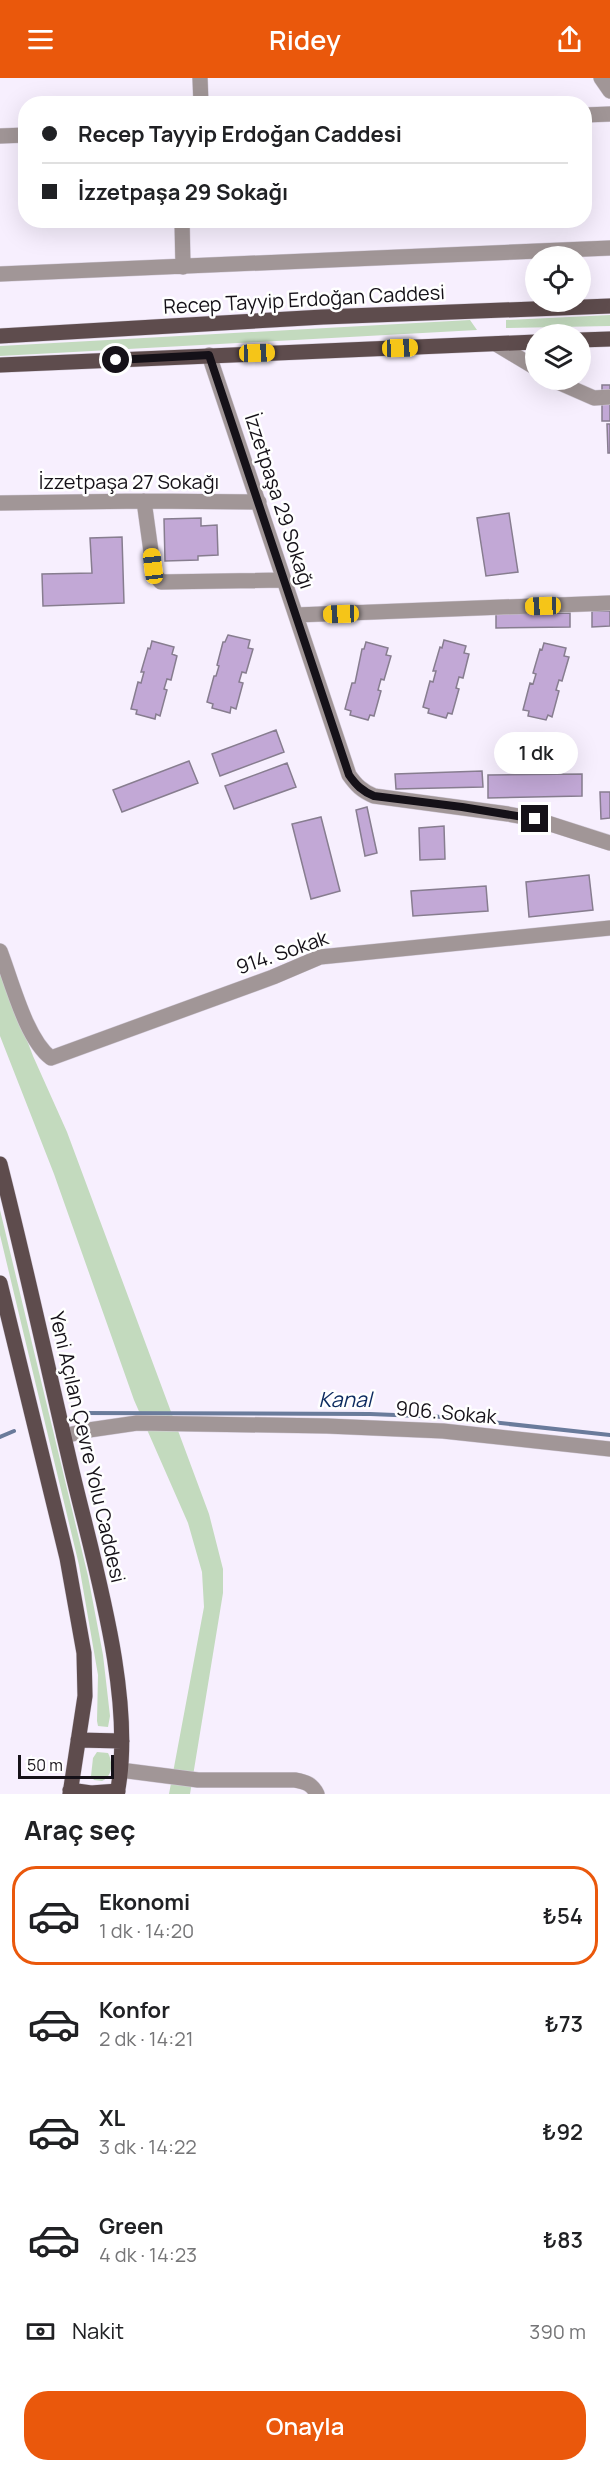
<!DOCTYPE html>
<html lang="tr">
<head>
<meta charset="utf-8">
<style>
	body { margin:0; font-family:Manrope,sans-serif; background:#f2f2f2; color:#202124; height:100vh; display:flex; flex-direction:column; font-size:22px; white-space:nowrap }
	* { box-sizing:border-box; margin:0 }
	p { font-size:20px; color:#757577 }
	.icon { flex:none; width:33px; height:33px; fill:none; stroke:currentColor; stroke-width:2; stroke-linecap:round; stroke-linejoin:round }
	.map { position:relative; height:1716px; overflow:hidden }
	.sheet { display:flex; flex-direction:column; background:#fff; flex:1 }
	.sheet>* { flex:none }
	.banner { position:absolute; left:18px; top:18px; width:574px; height:132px; border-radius:24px; box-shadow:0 6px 24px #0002; display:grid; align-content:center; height:132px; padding:0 24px; background:#fff }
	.tools { position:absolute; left:525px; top:168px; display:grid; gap:12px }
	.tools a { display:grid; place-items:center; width:66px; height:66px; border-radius:50%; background:#fff; box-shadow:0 6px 24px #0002; font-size:30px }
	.scale { position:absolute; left:18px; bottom:15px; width:96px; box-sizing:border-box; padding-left:6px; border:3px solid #151118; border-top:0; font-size:16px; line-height:21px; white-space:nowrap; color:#151118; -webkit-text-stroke:4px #fff; paint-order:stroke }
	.end { position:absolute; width:27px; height:27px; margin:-14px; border:8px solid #151118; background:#fff; box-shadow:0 0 0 3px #fff }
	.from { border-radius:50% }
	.bubble { position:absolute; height:42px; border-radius:21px; background:#fff; box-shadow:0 6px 24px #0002; font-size:20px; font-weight:600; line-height:42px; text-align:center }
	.car { position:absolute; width:18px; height:36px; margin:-18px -9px; border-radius:8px; box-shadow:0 0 4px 2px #0007; background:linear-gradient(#f5c518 24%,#345 0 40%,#f5c518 0 76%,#345 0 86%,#f5c518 0) }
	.banner b { display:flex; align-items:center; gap:21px; height:57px; font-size:22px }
	.banner b+b { border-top:2px solid #e0e0e0 }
	.banner i { width:15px; height:15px; background:#202124 }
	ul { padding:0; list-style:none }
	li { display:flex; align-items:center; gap:18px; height:99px; margin:0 12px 9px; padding:0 12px; border:3px solid transparent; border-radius:24px }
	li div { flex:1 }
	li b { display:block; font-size:22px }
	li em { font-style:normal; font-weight:600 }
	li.selected { border-color:#ea580c }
	li>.icon { width:54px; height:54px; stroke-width:1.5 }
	h2 { padding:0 24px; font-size:27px; line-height:72px }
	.pay { display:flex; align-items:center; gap:15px; height:66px; padding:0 24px; font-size:22px }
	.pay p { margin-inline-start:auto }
	.button { display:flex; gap:12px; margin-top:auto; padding:12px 24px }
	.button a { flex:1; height:69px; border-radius:24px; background:#ea580c; color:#fff; font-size:24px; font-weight:600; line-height:69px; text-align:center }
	header { display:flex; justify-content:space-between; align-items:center; height:78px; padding:0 24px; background:#ea580c; color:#fff; font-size:27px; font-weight:600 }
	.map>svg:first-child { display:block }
</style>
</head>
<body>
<header><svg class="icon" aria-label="menu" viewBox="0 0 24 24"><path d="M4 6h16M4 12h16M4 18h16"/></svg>Ridey<svg class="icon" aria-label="share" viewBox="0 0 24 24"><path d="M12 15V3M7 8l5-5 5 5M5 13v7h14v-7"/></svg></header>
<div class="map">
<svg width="610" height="1716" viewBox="0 0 610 1716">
	<rect width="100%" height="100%" fill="#f7effe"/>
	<path fill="#c3dabe" d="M610 237V248L506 250V242Z
		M470 242 477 252 0 278V268Z
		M0 891 33 978 67 1054 209 1436 223 1491V1515L190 1716H169L204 1529 202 1494 188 1445 134 1322 54 1096 0 958Z
		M0 1132 88 1498 103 1577 110 1638 108 1649 98 1648 97 1643 98 1597 79 1487 0 1157Z
		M97 1674 108 1675C113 1684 113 1698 102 1703L94 1702 91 1698 93 1680Z"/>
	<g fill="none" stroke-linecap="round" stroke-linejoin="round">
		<path stroke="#6a7b9b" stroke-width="4" d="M78 1335 370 1336 445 1339 610 1357
			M0 1359 14 1353"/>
	</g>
	<path fill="#c2a8d6" stroke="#877d8f" stroke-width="1.5" d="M602 307H610V343H602Z
		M607 346H610V375H608Z
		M509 435 518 494 486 498 477 440Z
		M201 440V448L217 447 218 477 198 478V482L165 483 164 441Z
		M122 459 124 525 43 528 42 496 92 495 90 460Z
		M592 533H610V548L592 549Z
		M570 535V549L496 550V536Z
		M228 557 250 562 248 570 253 571 246 595 242 594 239 604 243 605 236 631 231 629 230 635 212 630 213 626 207 624 214 598H216L219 588 217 587 223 564H225Z
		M444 562 466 568 464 575 469 576 463 600 459 599 456 610 459 611 452 636 448 635 446 640 428 635 429 631 423 629 430 603 433 604 436 593H433L440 569 442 570Z
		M152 563 174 569 172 576 177 578 171 602 167 601 164 611 167 612 160 638 156 636 155 641 136 636 137 632 131 631 138 604 141 605 144 594H141L148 570 150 571Z
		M366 564 388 570 386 577 391 578 384 602 381 601 378 612 381 613 374 638 370 637 368 642 350 637 351 633 345 631 352 605H355L362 571H364Z
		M544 565 566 570 564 578 569 579 562 603 559 602 556 612 559 613 552 639 548 637 546 642 528 638 529 633 523 632 530 605 533 606 536 596 533 595 540 571 542 572Z
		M276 652 284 674 220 698 212 676Z
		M189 683 198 705 122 734 113 712Z
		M287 685 296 709 234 731 225 708Z
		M482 693 483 709 396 711 395 696Z
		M582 696V718L488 720V697Z
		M600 714H610V740L601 741Z
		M367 729 377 775 365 778 356 732Z
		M321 739 340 813 311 821 292 746Z
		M444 748 445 781 420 782 419 750Z
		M589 797 593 832 529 839 526 804Z
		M486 808 488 833 413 838 411 813Z"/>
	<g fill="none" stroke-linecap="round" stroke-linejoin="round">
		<g stroke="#d3cbd9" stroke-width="16">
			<path id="minor" d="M200 0 201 26
				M601 0 610 13
				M585 37 610 36
				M0 58 26 57
				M182 142 183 189
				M0 196 610 170
				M496 266 536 290
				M209 277 349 697C356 707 362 713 374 718L508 736 535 741 610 765
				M553 302 594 320 610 319
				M144 423 153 488 155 497 161 504 284 502
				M0 425 144 423 259 424
				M296 537 610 525
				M0 873C12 904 26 961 51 980L273 899 320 879 610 850
				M64 1358 89 1352 137 1345 327 1348 443 1353 610 1371
				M120 1692 198 1702H295C306 1704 312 1706 317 1716"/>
		</g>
		<g stroke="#d3cbd9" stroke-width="16">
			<path id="major" d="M0 258 323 239 610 228
				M580 262 610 261
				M0 287 536 264
				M0 1086C26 1188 48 1291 72 1393 94 1486 136 1622 117 1716
				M0 1205 67 1480 84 1575 85 1618 70 1716
				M78 1662 122 1663
				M70 1712 91 1715 118 1713"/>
		</g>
		<use href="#minor" stroke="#a19697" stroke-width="15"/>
		<use href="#major" stroke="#5e4c4d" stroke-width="15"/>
	</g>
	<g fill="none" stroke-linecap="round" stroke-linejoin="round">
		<path stroke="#151118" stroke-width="8" d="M116 282 209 277 349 697C356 707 362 713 374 718L462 729 535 741"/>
	</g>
	<g text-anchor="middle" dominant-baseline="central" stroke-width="5" stroke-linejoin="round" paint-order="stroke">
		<g font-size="20" fill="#151118" stroke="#fff">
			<text transform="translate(304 221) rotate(-3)">Recep Tayyip Erdoğan Caddesi</text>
			<text x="129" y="403">İzzetpaşa 27 Sokağı</text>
			<text transform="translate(280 423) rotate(72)">İzzetpaşa 29 Sokağı</text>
			<text transform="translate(282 874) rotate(-19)">914. Sokak</text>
			<text transform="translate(446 1334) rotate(5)">906. Sokak</text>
			<text transform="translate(88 1369) rotate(77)">Yeni Açılan Çevre Yolu Caddesi</text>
		</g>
		<g font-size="21" font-style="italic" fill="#0c2a5f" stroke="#fff">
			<text x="345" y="1321">Kanal</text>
		</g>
	</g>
</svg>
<div class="tools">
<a><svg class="icon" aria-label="locate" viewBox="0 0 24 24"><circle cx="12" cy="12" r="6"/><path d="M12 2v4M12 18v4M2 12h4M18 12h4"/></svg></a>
<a><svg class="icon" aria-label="layers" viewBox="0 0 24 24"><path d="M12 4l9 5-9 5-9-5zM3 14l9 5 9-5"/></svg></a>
</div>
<div class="scale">50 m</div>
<i class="end from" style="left:116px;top:282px"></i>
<i class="end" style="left:535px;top:741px"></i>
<div class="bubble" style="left:494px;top:654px;width:84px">1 dk</div>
<i class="car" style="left:400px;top:270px;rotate:88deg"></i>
<i class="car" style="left:257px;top:275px;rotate:88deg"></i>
<i class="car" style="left:153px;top:488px;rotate:353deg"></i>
<i class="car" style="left:543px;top:528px;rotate:268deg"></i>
<i class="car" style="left:341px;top:536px;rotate:268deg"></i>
<div class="banner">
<b><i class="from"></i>Recep Tayyip Erdoğan Caddesi</b>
<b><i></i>İzzetpaşa 29 Sokağı</b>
</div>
</div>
<section class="sheet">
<h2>Araç seç</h2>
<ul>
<li class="selected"><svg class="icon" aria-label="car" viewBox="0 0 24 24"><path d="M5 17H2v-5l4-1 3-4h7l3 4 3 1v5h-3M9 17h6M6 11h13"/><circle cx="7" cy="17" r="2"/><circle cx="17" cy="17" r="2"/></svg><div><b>Ekonomi</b><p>1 dk · 14:20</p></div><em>₺54</em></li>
<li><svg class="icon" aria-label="car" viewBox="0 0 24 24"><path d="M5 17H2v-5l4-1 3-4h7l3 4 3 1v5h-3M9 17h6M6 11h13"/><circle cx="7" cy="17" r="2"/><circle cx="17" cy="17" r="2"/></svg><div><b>Konfor</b><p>2 dk · 14:21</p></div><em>₺73</em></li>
<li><svg class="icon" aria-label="car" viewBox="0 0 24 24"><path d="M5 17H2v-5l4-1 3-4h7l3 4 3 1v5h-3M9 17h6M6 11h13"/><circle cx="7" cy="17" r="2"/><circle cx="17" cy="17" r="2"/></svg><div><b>XL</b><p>3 dk · 14:22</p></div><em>₺92</em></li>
<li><svg class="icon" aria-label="car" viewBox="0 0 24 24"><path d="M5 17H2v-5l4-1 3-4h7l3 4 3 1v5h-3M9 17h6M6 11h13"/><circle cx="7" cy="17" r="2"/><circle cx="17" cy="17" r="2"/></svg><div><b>Green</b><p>4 dk · 14:23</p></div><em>₺83</em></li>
</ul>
<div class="pay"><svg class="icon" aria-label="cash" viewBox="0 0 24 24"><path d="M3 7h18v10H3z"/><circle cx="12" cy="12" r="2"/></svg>Nakit<p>390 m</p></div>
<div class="button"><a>Onayla</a></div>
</section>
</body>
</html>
